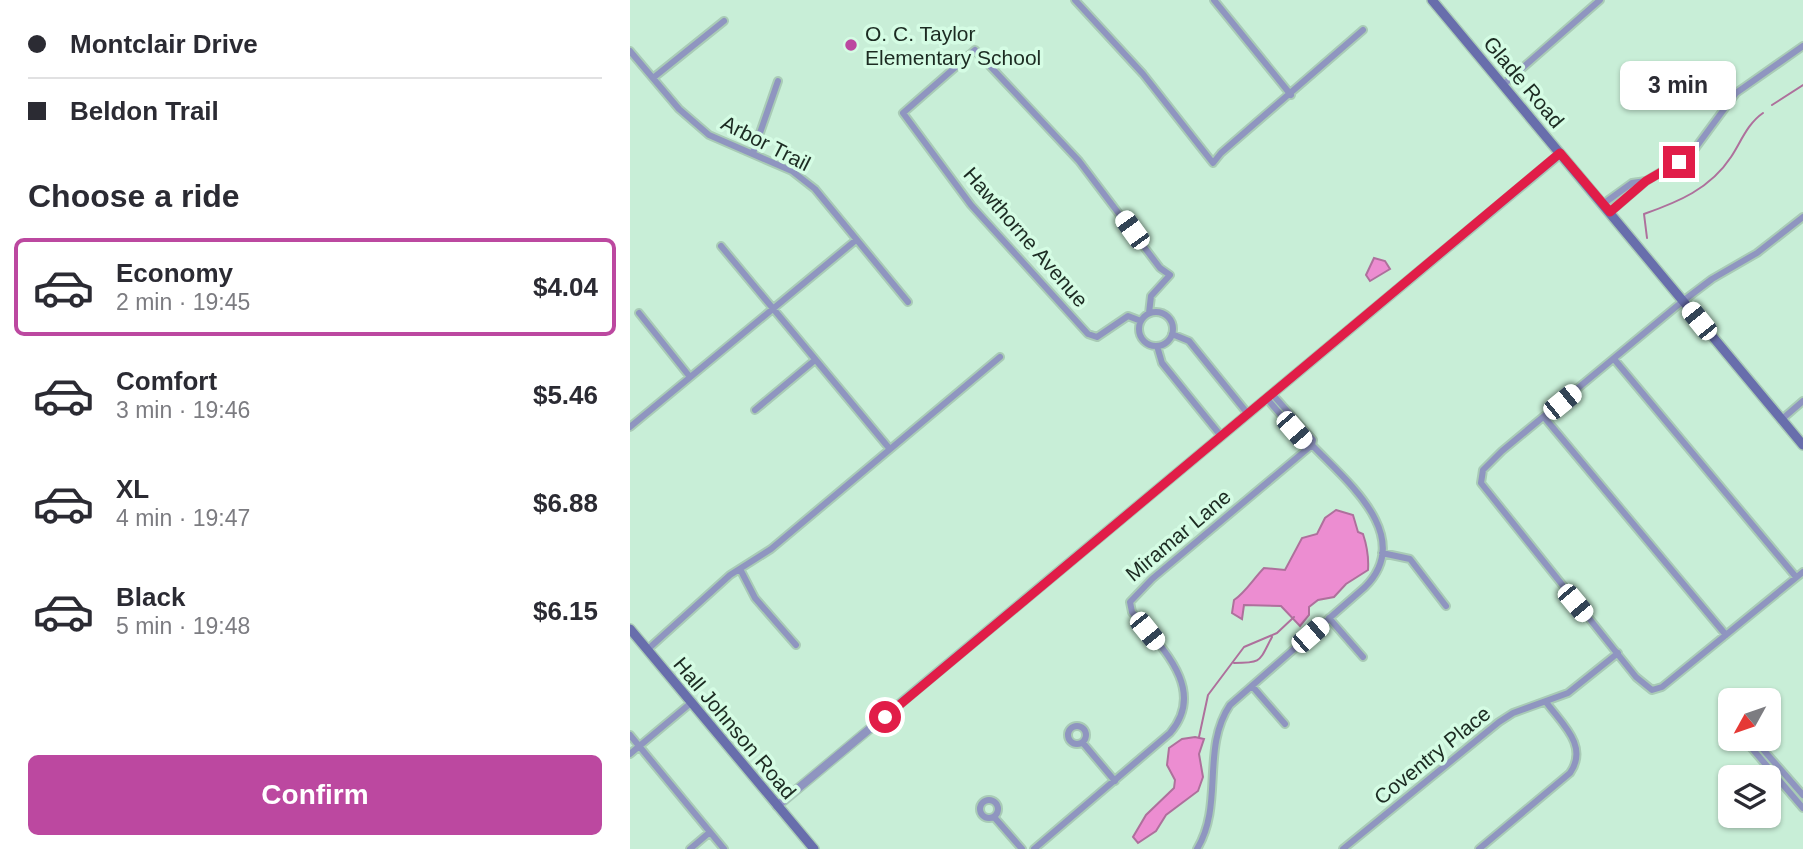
<!DOCTYPE html>
<html lang="en">
<head>
<meta charset="utf-8">
<style>
	body { margin:0; font-family:Arial,sans-serif; background:#f7f7f7; color:#2b2b33; height:100vh; display:flex; flex-direction:column; font-size:26px; white-space:nowrap }
	* { box-sizing:border-box; margin:0 }
	p { font-size:23px; color:#7c7c81 }
	.icon { flex:none; width:38px; height:38px; fill:none; stroke:currentColor; stroke-width:2; stroke-linecap:round; stroke-linejoin:round }
	.map { position:relative; flex:1; overflow:hidden }
	.panel { display:flex; flex-direction:column; background:#fff; width:630px }
	.panel>* { flex:none }
	.top-card { display:grid; align-content:center; height:154px; padding:0 28px; background:#fff }
	.needle { width:46px; rotate:230deg }
	.tools { position:absolute; left:1088px; top:688px; display:grid; gap:14px }
	.tools a { display:grid; place-items:center; width:63px; height:63px; border-radius:10px; background:#fff; box-shadow:0 2px 5px #0004; font-size:35px }
	.end { position:absolute; width:32px; height:32px; margin:-16px; border:9px solid #e11d48; background:#fff; box-shadow:0 0 0 4px #fff }
	.from { border-radius:50% }
	.bubble { position:absolute; height:49px; border-radius:10px; background:#fff; box-shadow:0 2px 5px #0004; font-size:23px; font-weight:700; line-height:49px; text-align:center }
	.car { position:absolute; width:21px; height:42px; margin:-21px -10px; border-radius:9px; box-shadow:0 0 5px 2px #0007; background:linear-gradient(#fff 24%,#345 0 40%,#fff 0 76%,#345 0 86%,#fff 0) }
	.top-card b { display:flex; align-items:center; gap:24px; height:66px; font-size:26px }
	.top-card b+b { border-top:2px solid #e1e1e2 }
	.top-card i { width:18px; height:18px; background:#2b2b33 }
	ul { padding:0; list-style:none }
	li { display:flex; align-items:center; gap:21px; height:98px; margin:0 14px 10px; padding:0 14px; border:4px solid transparent; border-radius:10px }
	li div { flex:1 }
	li b { display:block; font-size:26px }
	li em { font-style:normal; font-weight:700 }
	li.current { border-color:#bc48a0 }
	li>.icon { width:63px; height:63px; stroke-width:1.5 }
	h2 { padding:0 28px; font-size:32px; line-height:84px }
	.button { display:flex; gap:14px; margin-top:auto; padding:14px 28px }
	.button a { flex:1; height:80px; border-radius:10px; background:#bc48a0; color:#fff; font-size:28px; font-weight:700; line-height:80px; text-align:center }
	main { display:flex; flex:1; min-height:0 }
	.map>svg:first-child { display:block }
</style>
</head>
<body>
<main>
<section class="panel">
<div class="top-card">
<b><i class="from"></i>Montclair Drive</b>
<b><i></i>Beldon Trail</b>
</div>
<h2>Choose a ride</h2>
<ul>
<li class="current"><svg class="icon" aria-label="car" viewBox="0 0 24 24"><path d="M5 17H2v-5l4-1 3-4h7l3 4 3 1v5h-3M9 17h6M6 11h13"/><circle cx="7" cy="17" r="2"/><circle cx="17" cy="17" r="2"/></svg><div><b>Economy</b><p>2 min · 19:45</p></div><em>$4.04</em></li>
<li><svg class="icon" aria-label="car" viewBox="0 0 24 24"><path d="M5 17H2v-5l4-1 3-4h7l3 4 3 1v5h-3M9 17h6M6 11h13"/><circle cx="7" cy="17" r="2"/><circle cx="17" cy="17" r="2"/></svg><div><b>Comfort</b><p>3 min · 19:46</p></div><em>$5.46</em></li>
<li><svg class="icon" aria-label="car" viewBox="0 0 24 24"><path d="M5 17H2v-5l4-1 3-4h7l3 4 3 1v5h-3M9 17h6M6 11h13"/><circle cx="7" cy="17" r="2"/><circle cx="17" cy="17" r="2"/></svg><div><b>XL</b><p>4 min · 19:47</p></div><em>$6.88</em></li>
<li><svg class="icon" aria-label="car" viewBox="0 0 24 24"><path d="M5 17H2v-5l4-1 3-4h7l3 4 3 1v5h-3M9 17h6M6 11h13"/><circle cx="7" cy="17" r="2"/><circle cx="17" cy="17" r="2"/></svg><div><b>Black</b><p>5 min · 19:48</p></div><em>$6.15</em></li>
</ul>
<div class="button"><a>Confirm</a></div>
</section>
<div class="map">
<svg width="1173" height="849" viewBox="0 0 1173 849">
	<rect width="100%" height="100%" fill="#c8eed7"/>
	<path fill="#ec8dd1" stroke="#ae709c" stroke-width="2" d="M744 258 755 261 760 269 740 281 736 275Z
		M706 510 723 515 728 532 733 534C737 546 739 556 738 570L716 584 704 597 688 600 679 607V615L670 626 651 606 614 605 612 619 602 613 604 600C615 593 624 578 634 568L655 570 672 538 687 534 695 518Z
		M565 737 574 739 569 754 573 777 568 791 536 815 526 831 508 843 503 837 516 815 544 788 545 780 537 765 539 748 552 739Z"/>
	<g fill="none" stroke-linecap="round" stroke-linejoin="round">
		<path stroke="#ae709c" stroke-width="2" d="M1142 105 1173 85
			M1017 238 1014 214C1048 202 1080 189 1101 157 1111 142 1117 124 1133 113
			M604 663C633 663 629 661 642 637
			M569 737 578 695 614 647 647 633 664 617"/>
		<g stroke="#a9cbb6" stroke-width="10">
			<path id="minor" d="M445 0 513 74 583 163 591 153 733 30
				M584 0 661 95
				M0 51 49 109 79 135 162 171 185 189 278 302
				M23 78 94 21
				M873 85 970 0
				M123 153 148 81
				M973 204 1002 183 1016 181
				M980 212 1016 181 1061 154 1106 93 1173 46
				M1173 217 1127 253 1082 279 1053 301 872 451 853 470 851 483 1006 677 1022 690 1032 687 1173 572
				M91 246 259 448
				M509 329a17 17 0 1 1 34 0a17 17 0 1 1-34 0Z
				M9 313 60 377
				M511 321 498 316 467 337 458 334 341 205 273 113 345 50 449 161 530 268 540 275 521 296 519 313
				M542 334 559 341 618 414
				M527 346 532 363 591 436
				M984 359 1166 577
				M125 410 185 360
				M914 417 1096 635
				M1151 420 1173 401
				M0 427 226 240
				M752 553 780 559 816 606
				M110 569 125 598 166 645
				M699 618 733 657
				M17 650 100 575 141 549 370 357
				M622 686 655 724
				M1101 714 1096 719 1101 726
				M438 735a9 9 0 1 1 18 0a9 9 0 1 1-18 0Z
				M0 735 94 849
				M1113 738 1173 808
				M1123 738 1173 795
				M453 743 485 781
				M0 754 62 702
				M350 809a9 9 0 1 1 18 0a9 9 0 1 1-18 0Z
				M364 817 392 849
				M60 849 80 832
				M404 849 540 733C578 689 530 646 502 612L500 602 522 579 682 445 683 440 643 395
				M567 849C594 805 571 748 600 705L735 587C786 536 715 480 682 445H677L638 400
				M713 849 869 722 883 713 938 693 988 653
				M849 849 940 773C959 746 932 724 916 702"/>
		</g>
		<g stroke="#a9cbb6" stroke-width="11">
			<path id="tertiary" d="M147 806 930 154"/>
		</g>
		<g stroke="#a9cbb6" stroke-width="12">
			<path id="secondary" d="M802 0 1173 445
				M0 629 184 849"/>
		</g>
		<use href="#minor" stroke="#8f95c0" stroke-width="6"/>
		<use href="#tertiary" stroke="#8f95c0" stroke-width="8"/>
		<use href="#secondary" stroke="#686eac" stroke-width="9"/>
	</g>
	<g fill="none" stroke-linecap="round" stroke-linejoin="round">
		<path stroke="#e11d48" stroke-width="9" d="M255 717 930 153 980 212 1016 181 1049 162"/>
	</g>
	<circle fill="#bc48a0" stroke="#d5fce4" stroke-width="2.5" cx="221" cy="45" r="7"/>
	<g text-anchor="middle" dominant-baseline="central" stroke-width="7" stroke-linejoin="round" paint-order="stroke">
		<g font-size="21" fill="#1c2b22" stroke="#d5fce4" text-anchor="start">
			<text x="235" y="33">O. C. Taylor<tspan x="235" dy="24">Elementary School</tspan></text>
		</g>
		<g font-size="21" fill="#1c2b22" stroke="#d5fce4">
			<text transform="translate(894 82) rotate(50)">Glade Road</text>
			<text transform="translate(136 143) rotate(27)">Arbor Trail</text>
			<text transform="translate(396 237) rotate(49)">Hawthorne Avenue</text>
			<text transform="translate(548 535) rotate(-40)">Miramar Lane</text>
			<text transform="translate(105 728) rotate(50)">Hall Johnson Road</text>
			<text transform="translate(802 755) rotate(-39)">Coventry Place</text>
		</g>
	</g>
</svg>
<div class="tools">
<a><svg class="needle" viewBox="-14 -14 28 28"><path d="M0-13l5 13h-10z" fill="#e53935"/><path d="M0 13l5-13h-10z" fill="#7c7c81"/></svg></a>
<a><svg class="icon" aria-label="layers" viewBox="0 0 24 24"><path d="M12 4l9 5-9 5-9-5zM3 14l9 5 9-5"/></svg></a>
</div>
<i class="end from" style="left:255px;top:717px"></i>
<i class="end" style="left:1049px;top:162px"></i>
<div class="bubble" style="left:990px;top:61px;width:116px">3 min</div>
<i class="car" style="left:502px;top:230px;rotate:324deg"></i>
<i class="car" style="left:1069px;top:321px;rotate:321deg"></i>
<i class="car" style="left:932px;top:402px;rotate:51deg"></i>
<i class="car" style="left:664px;top:430px;rotate:139deg"></i>
<i class="car" style="left:945px;top:603px;rotate:140deg"></i>
<i class="car" style="left:517px;top:631px;rotate:141deg"></i>
<i class="car" style="left:680px;top:635px;rotate:49deg"></i>
</div>
</main>
</body>
</html>
